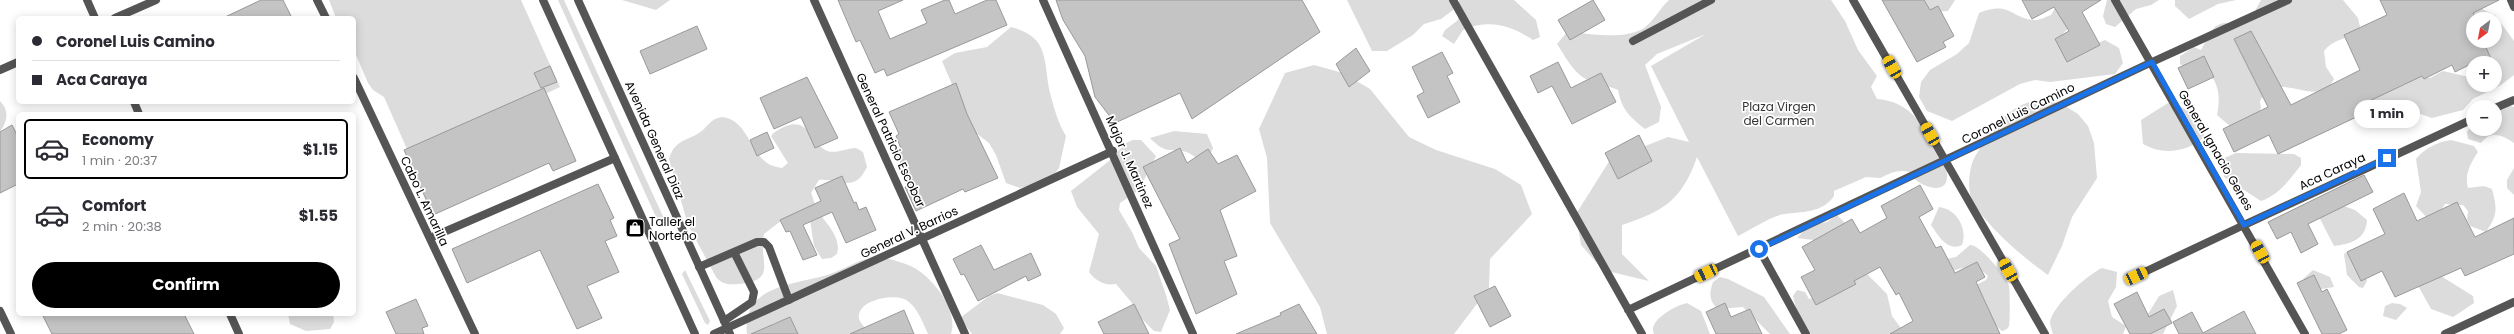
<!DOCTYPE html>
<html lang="en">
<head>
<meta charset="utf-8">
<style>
	body { margin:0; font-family:Poppins,sans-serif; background:#f2f2f3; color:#2b2b33; height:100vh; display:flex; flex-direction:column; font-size:15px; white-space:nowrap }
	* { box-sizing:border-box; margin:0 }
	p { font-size:13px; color:#7c7c81 }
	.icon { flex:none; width:22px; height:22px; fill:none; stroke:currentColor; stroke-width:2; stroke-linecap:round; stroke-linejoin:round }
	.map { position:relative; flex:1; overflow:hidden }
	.details { position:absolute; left:16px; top:112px; width:340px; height:204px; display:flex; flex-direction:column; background:#fff; border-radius:6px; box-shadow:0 2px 10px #0003 }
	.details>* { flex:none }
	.hud { position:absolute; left:16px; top:16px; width:340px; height:88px; border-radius:6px; box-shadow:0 2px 10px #0003; display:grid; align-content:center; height:88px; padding:0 16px; background:#fff }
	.needle { width:26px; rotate:212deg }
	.controls { position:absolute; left:2466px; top:12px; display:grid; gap:8px }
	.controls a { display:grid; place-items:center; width:36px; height:36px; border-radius:50%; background:#fff; box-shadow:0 2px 10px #0003; font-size:20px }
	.end { position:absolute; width:18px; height:18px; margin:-9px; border:5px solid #1a73e8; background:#fff; box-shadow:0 0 0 2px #fff }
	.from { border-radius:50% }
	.bubble { position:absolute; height:28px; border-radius:14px; background:#fff; box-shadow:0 2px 10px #0003; font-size:13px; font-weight:700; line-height:28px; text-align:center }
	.car { position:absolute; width:12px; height:24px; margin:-12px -6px; border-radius:5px; box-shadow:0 0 3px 1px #0007; background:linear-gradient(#f5c518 24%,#345 0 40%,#f5c518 0 76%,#345 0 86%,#f5c518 0) }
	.hud b { display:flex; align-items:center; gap:14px; height:38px; font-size:15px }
	.hud b+b { border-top:1px solid #e1e1e2 }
	.hud i { width:10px; height:10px; background:#2b2b33 }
	ul { padding:7px 0 0; list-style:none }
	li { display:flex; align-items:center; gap:12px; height:60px; margin:0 8px 6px; padding:0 8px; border:2px solid transparent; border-radius:6px }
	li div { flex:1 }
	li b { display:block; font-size:15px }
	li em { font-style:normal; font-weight:700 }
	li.active { border-color:#000 }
	li>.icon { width:36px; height:36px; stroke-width:1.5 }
	.cta { display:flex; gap:8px; margin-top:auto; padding:8px 16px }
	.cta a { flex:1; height:46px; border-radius:24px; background:#000; color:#fff; font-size:16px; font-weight:700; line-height:46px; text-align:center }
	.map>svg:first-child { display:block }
</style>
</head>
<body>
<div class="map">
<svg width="2514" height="334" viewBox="0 0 2514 334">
	<rect width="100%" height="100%" fill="#fff"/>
	<path fill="#dcdcdc" d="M329 0H521L560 87 411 158 384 97 373 90 368 83 354 50V18H336Z
		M558 0H564L666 223 663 227 660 226Z
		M622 0H670L656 10Z
		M1347 0H1454L1453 10 1441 19 1424 24 1413 35 1387 51H1372Z
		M1459 0H1514L1536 20 1540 37 1533 40C1510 25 1489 19 1463 30L1454 44 1442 36 1445 30 1458 20Z
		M1669 0H1831L1845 21 1858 50 1877 76 1871 87 1877 99C1908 101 1922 123 1936 147 1941 157 1948 167 1947 178 1946 197 1914 185 1910 172 1897 169 1891 173 1880 178L1866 177 1834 191V196C1823 213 1800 212 1784 214 1771 216 1750 230 1738 236L1697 157C1682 200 1664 211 1622 225V254L1649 281 1603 270 1581 245 1576 214 1610 160 1668 137 1689 142 1651 66 1706 34 1657 54 1645 65 1661 107 1659 122 1645 129C1629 116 1622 110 1618 90 1609 86 1595 84 1588 80 1574 74 1565 56 1557 44L1567 32C1590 33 1623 41 1644 28 1654 21 1660 8 1669 0Z
		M1910 0H1955L1948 11 1932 12Z
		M2107 0H2159L2151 5 2136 9 2115 27 2106 24 2103 16Z
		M2175 0H2236L2218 4 2189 19 2175 6Z
		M2261 0H2343L2358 18 2360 27C2350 40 2334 38 2324 51L2326 67 2334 79C2318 112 2278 66 2260 101L2261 108 2258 114 2230 126 2217 115C2220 100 2220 87 2210 74L2194 72 2180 64V56L2194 47 2201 50C2207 40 2211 23 2226 23 2235 23 2240 25 2249 22Z
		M2059 1 2071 25 2061 36 2076 52 2105 40 2119 48 2123 63 2115 74 2050 82 2035 80 2020 84 1952 121 1927 111 1919 97 1921 82 1930 70 1957 54 1969 43 1979 13C2012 0 2011 20 2036 20 2041 20 2047 16 2051 15Z
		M2480 8 2495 15 2514 41V75L2501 85 2473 99 2463 110 2432 118 2409 110 2379 120 2365 111V104L2369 97 2414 76 2430 78 2443 71 2473 78V85H2495V63H2488L2481 41H2495V19L2467 17Z
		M1011 27C1050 37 1043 60 1050 93 1054 108 1058 123 1066 136L1059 168 1050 180 1020 188 1006 183 996 155 989 143 976 133 968 122 942 61 955 53 987 47Z
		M1314 65 1343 73 1370 89 1409 137 1436 150 1495 169 1521 185 1532 214 1490 259 1489 288 1454 334H1327L1320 307 1270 223 1267 158 1259 129 1285 73Z
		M2036 100 2051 101 2065 106 2078 114 2088 126 2094 143 2097 178 2072 217 2062 246 2048 275C2026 260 1980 221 1971 197 1968 188 1969 176 1971 167 1973 157 1982 146 1987 138 1999 119 2014 105 2036 100Z
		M0 101C10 111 7 122 0 132Z
		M2168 103C2185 106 2205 118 2204 137 2187 152 2163 156 2143 144L2141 120Z
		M2507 105 2514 107V143C2502 135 2491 130 2481 143L2468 139 2467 132 2473 122V129H2495V108Z
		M722 117C747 120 749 150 767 163 771 166 777 167 782 168L788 163 771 136C776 130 780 129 786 126 809 118 810 141 825 150 834 155 847 148 856 148L863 152 867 167C854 194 841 178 819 180L811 193C813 197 814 203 816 208 824 222 842 236 837 254L831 258 822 259 814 246 810 220H782L764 234C758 261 779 281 738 284 728 285 722 284 716 277L688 225 669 159C675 137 692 141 704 129 711 122 712 119 722 117Z
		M1174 131 1207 134 1213 148 1210 155 1197 158C1185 150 1184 151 1170 150 1162 150 1155 143 1150 138Z
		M1133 140H1141L1156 156 1139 190 1120 203 1119 210 1132 232 1139 248 1156 266 1166 295 1170 310 1161 332 1154 331 1135 312 1132 303 1116 284C1104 286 1096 281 1089 272L1099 234 1077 207 1071 191 1109 161 1126 143Z
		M2451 140 2474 146 2478 152C2471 163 2464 174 2468 188L2484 186 2492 189C2497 208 2498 215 2486 232L2470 226 2467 219 2468 211 2463 205 2445 204 2432 223 2416 206 2421 192 2416 159C2425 148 2437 142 2451 140Z
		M2236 153 2294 154 2301 158V165C2290 179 2279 195 2261 201L2224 177 2222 159Z
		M2514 168V195L2507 188V180Z
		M2330 201 2355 210 2367 220C2366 240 2350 244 2334 246L2319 217Z
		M1939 207C1957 209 1968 229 1962 245 1947 252 1938 235 1931 225Z
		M1837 215 1845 223 1822 241 1797 238 1808 226 1827 222Z
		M1970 245C1980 244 2006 277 2009 286 2010 290 2010 324 2009 326 2008 329 2005 330 2002 331L1995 325 1984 298 1966 290 1986 280 1988 276C1976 263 1960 267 1946 274L1947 259 1956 257Z
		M2351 250 2365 274 2367 281 2363 288 2359 287 2347 275 2344 254Z
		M875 256C890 259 910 263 922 273 938 286 958 312 951 334H928C923 323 916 304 904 299 892 294 856 300 859 319 861 324 867 330 870 334H795L793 323 786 319 772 324 764 334H747C741 284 797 285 830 274 846 268 859 260 875 256Z
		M2102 268 2117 272 2116 287 2108 301 2112 317 2126 326 2123 334H2053C2052 331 2050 325 2050 322 2053 305 2087 275 2102 268Z
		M685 270 710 321 708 325 705 323 682 274Z
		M2313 270 2330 277 2334 287 2321 289 2303 279Z
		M1865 272 1887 294 1892 316 1901 328V334H1811L1797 312 1793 296 1797 290 1805 292 1809 299 1816 297Z
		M2441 276 2473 296 2474 303 2453 317 2431 309 2415 280Z
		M1720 277 1728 279 1764 297 1790 334H1770L1743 307 1718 309C1709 301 1709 293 1713 282Z
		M2173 290 2177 306 2163 334H2136L2159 296Z
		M997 293 1043 305 1056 314 1064 328 1060 334H972L960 318 989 296Z
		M1687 303 1701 311 1710 334H1654C1647 321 1676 305 1687 303Z
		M2392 303 2400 304 2407 308 2396 320 2383 316 2385 306Z
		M288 314H333L334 322 330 329 306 331 290 324Z"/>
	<path fill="#c4c4c4" stroke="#999" d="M261 0H283L292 18H223Z
		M838 0H903L878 11 890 39 927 23 921 10 945 0H949L955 14 987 0H996L1007 25 887 76 884 69 875 73 860 40 856 42Z
		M1056 0H1302L1320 32 1192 119 1180 93 1115 123 1095 97 1085 56 1063 20Z
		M1593 0 1605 20 1570 40 1558 20Z
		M1882 0H1924L1930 10 1938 6 1954 36 1943 42 1946 47 1917 62Z
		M2022 0H2101L2082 12 2100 45 2067 62 2055 39 2069 31 2054 7 2032 19Z
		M2380 0H2499L2473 13 2476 19H2473V41H2487L2484 43 2493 63H2473L2455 72 2452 65 2424 79 2422 76 2361 105 2365 113 2278 154 2269 135 2234 152 2223 129 2268 107 2234 39 2251 31 2291 105 2360 70 2344 35 2387 15Z
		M697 26 707 49 650 74 640 51Z
		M1356 48 1370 71 1349 87 1336 64Z
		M1442 52 1453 73 1447 76 1460 102 1428 118 1417 96 1424 92 1412 67Z
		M2204 56 2214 77 2188 89 2178 68Z
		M1558 62 1571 88 1601 73 1616 102 1572 124 1552 86 1538 93 1530 76Z
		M550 66 557 82 541 88 534 73Z
		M807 77 838 138 815 148 801 117 774 129 760 98Z
		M956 83 967 114 998 178 965 192 963 189 916 211 905 187 911 185 896 153 902 151 896 136 899 134 889 112Z
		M544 88 576 161 553 171 549 163 433 215 404 150Z
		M12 125 18 137V184L0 193V132Z
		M767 132 774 148 757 156 750 140Z
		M1639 135 1652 161 1618 179 1605 153Z
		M1180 148 1187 163 1208 149 1218 164 1237 155 1256 191 1220 210 1237 256 1224 261 1237 294 1196 314 1169 244 1180 239 1143 167Z
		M2364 175 2373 192 2308 224 2318 244 2301 253 2291 232 2277 239 2268 222Z
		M842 176 854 203 856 202 859 210 866 207 876 230 846 243 832 212 803 225 817 255 803 260 790 231 786 232 780 220 821 201 815 188Z
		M598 184 614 218 610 220 617 236 605 241 619 272 587 286 602 318 577 329 540 250 467 283 452 249Z
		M1920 185 1933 209 1919 217 1936 248 1941 246 1955 273 1977 262 1985 277 1976 282 2000 334H1890L1913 321 1899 293 1896 295 1880 267 1854 281 1856 284 1816 305 1801 277 1815 270 1802 247 1852 219 1860 233 1887 218 1881 206Z
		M2404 193 2417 221 2457 202 2475 237 2514 218V254L2465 276 2461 268 2395 297 2382 271 2361 281 2347 252 2385 234 2373 209Z
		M981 245 994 270 1031 253 1041 275 1028 281 1026 276 978 301 964 274 961 275 953 259Z
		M2314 275 2322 292 2327 289 2347 330 2339 334H2322L2297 283Z
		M1495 286 1511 316 1490 327 1474 296Z
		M2137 292 2149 317 2164 309 2172 323 2150 334H2130L2114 304Z
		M416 299 428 326 422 328 424 334H396L386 312Z
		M1725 303 1731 317 1750 309 1762 334H1716L1706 312Z
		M1134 304 1149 334H1104L1098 322Z
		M1299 304 1317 334H1236L1281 315 1280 313Z
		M904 310 914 334H850Z
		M2244 311 2256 334H2179L2173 322 2192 312 2203 333Z
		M42 314H184L194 334H52Z
		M790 317 798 334H751Z"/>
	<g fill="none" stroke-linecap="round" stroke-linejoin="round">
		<path stroke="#555" stroke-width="8" d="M1633 41 1711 0
			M430 238 615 158
			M699 267 757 242H764L769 247 789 300
			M2136 276 2244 225
			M724 321 752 302 754 292 734 252"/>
		<path stroke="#555" stroke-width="8" d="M87 0 95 18
			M317 0 326 18
			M543 0 695 334
			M578 0 730 334
			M814 0 965 334
			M1043 0 1193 334
			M1453 0 1642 334
			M1853 0 2045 334
			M2115 0 2305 334
			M2511 0 2514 7
			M115 18 156 0
			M0 70 18 62
			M354 78 475 334
			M134 102 139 114
			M2495 108 2514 100
			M2244 225 2473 119
			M1759 249 1806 334
			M1628 310 2152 62 2288 0
			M0 311 11 334
			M230 314 239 334
			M714 334 1113 151
			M2445 334 2514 302"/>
	</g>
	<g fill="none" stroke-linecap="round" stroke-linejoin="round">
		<path stroke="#1a73e8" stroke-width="5" d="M1759 249 2152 62 2244 225 2387 158"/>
	</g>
	<defs>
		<g id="shop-square" transform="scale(1)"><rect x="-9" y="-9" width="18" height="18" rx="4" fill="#000" stroke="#fff"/><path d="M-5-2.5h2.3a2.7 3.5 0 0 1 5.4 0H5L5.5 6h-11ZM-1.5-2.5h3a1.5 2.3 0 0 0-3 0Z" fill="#fff"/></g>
	</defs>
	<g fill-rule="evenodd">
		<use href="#shop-square" x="635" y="228"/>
	</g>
	<g text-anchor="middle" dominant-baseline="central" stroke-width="3.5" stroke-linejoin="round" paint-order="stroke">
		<g font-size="12" fill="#333" stroke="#fff">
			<text x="1779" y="106">Plaza Virgen<tspan x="1779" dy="14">del Carmen</tspan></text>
		</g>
		<g font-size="12" fill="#000" stroke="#fff">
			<text transform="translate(2018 113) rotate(-26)">Coronel Luis Camino</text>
			<text transform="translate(655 140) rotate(66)">Avenida General Diaz</text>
			<text transform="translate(891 140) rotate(65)">General Patricio Escobar</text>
			<text transform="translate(2216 150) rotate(60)">General Ignacio Genes</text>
			<text transform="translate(1130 162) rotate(66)">Major J. Martinez</text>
			<text transform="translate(2332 171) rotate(-25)">Aca Caraya</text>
			<text transform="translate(425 201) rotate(65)">Cabo L. Amarilla</text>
			<text transform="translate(909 232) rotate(-25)">General V. Barrios</text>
		</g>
		<g font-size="12" fill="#000" stroke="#fff" text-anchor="start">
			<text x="649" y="221">Taller el<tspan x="649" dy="14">Norteño</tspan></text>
		</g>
	</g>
</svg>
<div class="controls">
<a><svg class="needle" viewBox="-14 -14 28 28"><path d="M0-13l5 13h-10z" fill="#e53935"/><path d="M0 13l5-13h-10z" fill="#7c7c81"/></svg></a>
<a>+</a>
<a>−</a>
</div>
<i class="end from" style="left:1759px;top:249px"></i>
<i class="end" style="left:2387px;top:158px"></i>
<div class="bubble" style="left:2354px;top:100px;width:66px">1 min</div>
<i class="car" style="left:1892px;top:67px;rotate:330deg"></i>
<i class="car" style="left:1930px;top:134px;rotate:330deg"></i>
<i class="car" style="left:2260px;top:252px;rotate:331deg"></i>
<i class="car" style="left:2008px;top:270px;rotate:330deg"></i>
<i class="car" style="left:1706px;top:273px;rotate:245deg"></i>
<i class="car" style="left:2136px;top:276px;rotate:65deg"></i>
<div class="hud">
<b><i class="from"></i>Coronel Luis Camino</b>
<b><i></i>Aca Caraya</b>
</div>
<section class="details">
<ul>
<li class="active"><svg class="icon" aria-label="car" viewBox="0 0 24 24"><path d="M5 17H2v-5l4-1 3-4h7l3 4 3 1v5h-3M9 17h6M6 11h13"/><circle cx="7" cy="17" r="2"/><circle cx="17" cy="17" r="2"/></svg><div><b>Economy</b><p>1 min · 20:37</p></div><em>$1.15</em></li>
<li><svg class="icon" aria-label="car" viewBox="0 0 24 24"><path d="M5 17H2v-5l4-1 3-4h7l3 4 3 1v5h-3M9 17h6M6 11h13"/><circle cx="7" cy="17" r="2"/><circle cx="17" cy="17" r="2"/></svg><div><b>Comfort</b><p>2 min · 20:38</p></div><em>$1.55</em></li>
</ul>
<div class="cta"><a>Confirm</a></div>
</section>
</div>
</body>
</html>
